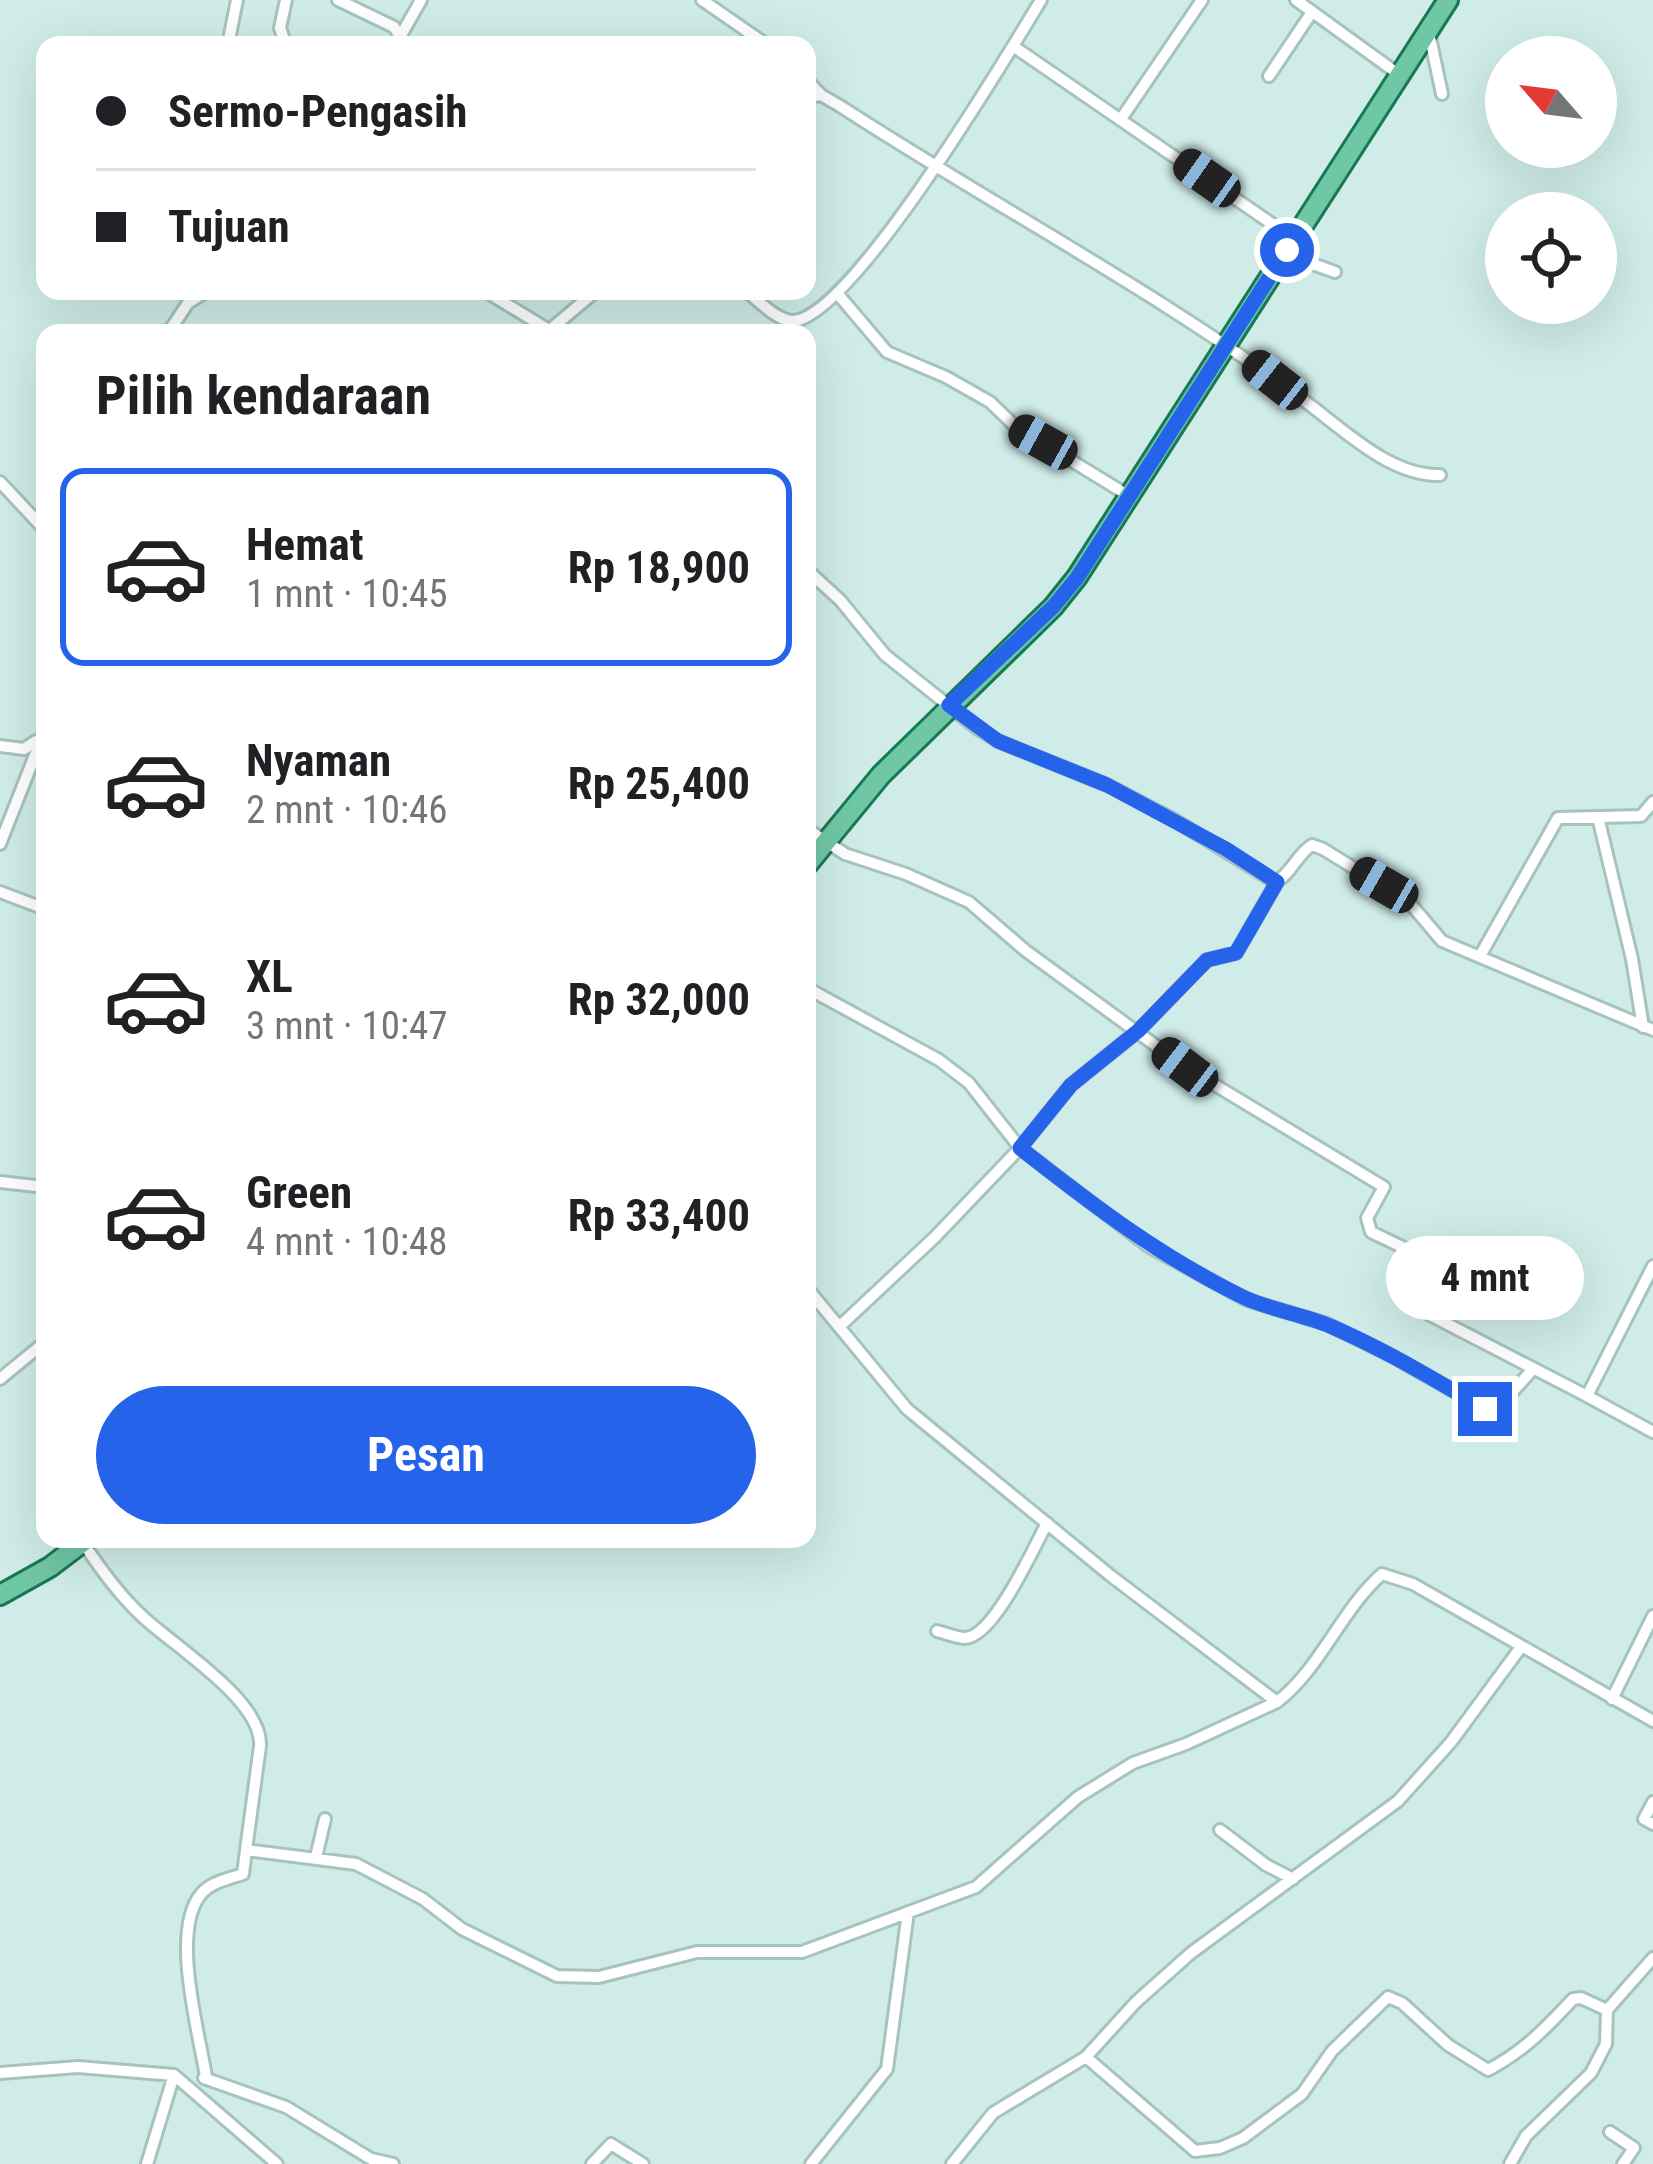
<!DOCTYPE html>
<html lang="id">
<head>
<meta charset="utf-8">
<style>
	body { margin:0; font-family:"Roboto Condensed",sans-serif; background:#f2f2f2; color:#202124; height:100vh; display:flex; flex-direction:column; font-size:45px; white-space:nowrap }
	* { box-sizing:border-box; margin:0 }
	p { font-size:39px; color:#757577 }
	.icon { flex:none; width:66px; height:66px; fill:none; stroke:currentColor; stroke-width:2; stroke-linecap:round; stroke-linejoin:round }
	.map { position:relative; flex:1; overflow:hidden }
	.panel { position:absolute; left:36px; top:324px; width:780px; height:1224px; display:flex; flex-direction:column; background:#fff; border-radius:24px; box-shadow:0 12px 48px #0002 }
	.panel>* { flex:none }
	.top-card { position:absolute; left:36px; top:36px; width:780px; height:264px; border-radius:24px; box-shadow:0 12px 48px #0002; display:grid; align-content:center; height:264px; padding:0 60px; background:#fff }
	.needle { width:78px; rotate:298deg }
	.controls { position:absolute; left:1485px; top:36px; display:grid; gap:24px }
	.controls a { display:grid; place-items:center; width:132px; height:132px; border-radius:50%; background:#fff; box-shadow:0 12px 48px #0002; font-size:60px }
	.end { position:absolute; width:54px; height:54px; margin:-27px; border:15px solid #2563eb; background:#fff; box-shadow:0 0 0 6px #fff }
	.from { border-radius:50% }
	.bubble { position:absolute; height:84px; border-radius:42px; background:#fff; box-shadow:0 12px 48px #0002; font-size:39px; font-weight:700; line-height:84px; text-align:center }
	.car { position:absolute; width:36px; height:72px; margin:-36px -18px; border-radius:15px; box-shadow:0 0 9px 3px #0007; background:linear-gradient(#222 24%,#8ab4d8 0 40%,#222 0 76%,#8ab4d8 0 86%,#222 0) }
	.top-card b { display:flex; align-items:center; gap:42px; height:114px; font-size:45px }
	.top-card b+b { border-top:3px solid #e0e0e0 }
	.top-card i { width:30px; height:30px; background:#202124 }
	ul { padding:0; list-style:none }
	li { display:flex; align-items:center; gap:36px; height:198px; margin:0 24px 18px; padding:0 36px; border:6px solid transparent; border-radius:24px }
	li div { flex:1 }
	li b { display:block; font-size:45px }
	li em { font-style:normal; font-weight:700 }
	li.on { border-color:#2563eb }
	li>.icon { width:108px; height:108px; stroke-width:1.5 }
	h2 { padding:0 60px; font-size:54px; line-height:144px }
	.cta { display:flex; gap:24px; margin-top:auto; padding:24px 60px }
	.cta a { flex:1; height:138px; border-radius:72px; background:#2563eb; color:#fff; font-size:48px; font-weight:700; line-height:138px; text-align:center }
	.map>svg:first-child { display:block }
</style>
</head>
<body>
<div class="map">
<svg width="1653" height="2164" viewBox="0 0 1653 2164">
	<rect width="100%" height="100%" fill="#cfece9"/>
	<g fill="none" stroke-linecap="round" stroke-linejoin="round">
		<g stroke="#a7c3c0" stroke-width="16">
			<path id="street" d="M338 0 394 27 400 37 397 45
				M702 0 767 45
				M1296 0 1401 76
				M1429 33 1442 94
				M400 37 421 0
				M228 45 237 0
				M286 45 280 28 286 0
				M1013 46 1294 239
				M1269 76 1312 12
				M807 80 821 95
				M807 97 821 95 840 106C994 206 1158 292 1306 402 1344 430 1390 476 1440 475
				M1121 119 1202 0
				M1285 254 1335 272
				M485 291 549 330
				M746 291C758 300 777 321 793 321 851 318 1007 56 1041 0
				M837 293 887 352 946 377 990 402 1015 426 1129 496
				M168 333 188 303 207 291
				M546 333 596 291
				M0 482 45 530
				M807 570 840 600 885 655 978 729 998 741 1107 785 1173 819 1275 882C1290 876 1297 854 1312 845L1323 849 1409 902 1442 941 1653 1030
				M0 746 24 749 36 741
				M1598 817 1632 959 1643 1027
				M807 829 845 854 906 874 969 902 1026 951 1185 1067 1384 1187 1367 1218 1371 1232 1448 1269 1428 1304 1430 1315 1587 1396
				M0 844 45 730
				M0 892 45 909
				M1480 956 1558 818 1641 816 1653 802
				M807 988 939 1060 969 1083 1020 1148 1148 1246 1247 1300 1327 1324 1394 1357 1485 1409
				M0 1182 45 1187
				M1653 1266 1587 1396 1653 1432
				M807 1288 907 1409 1111 1576 1277 1702C1321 1668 1341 1610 1382 1574L1413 1584 1653 1721
				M839 1327 935 1237 1020 1148 1071 1085 1138 1031 1207 960 1236 953 1277 882
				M0 1379 45 1342
				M1505 1400 1533 1369
				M84 1544C101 1570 119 1595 143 1617 175 1647 263 1701 260 1746L246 1850 356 1864 423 1899 462 1929 557 1976 599 1977 697 1952H802L976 1887 1078 1797 1133 1763 1186 1744 1277 1702
				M937 1631C945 1633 957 1638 965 1638 994 1637 1034 1547 1047 1523
				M1521 1647 1451 1742 1398 1801 1191 1953 1136 2002 1086 2057 1195 2151 1220 2148 1243 2138 1302 2094 1332 2051 1388 1997 1402 2003 1448 2045 1488 2070C1523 2052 1547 2027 1573 1999L1581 1998 1607 2010
				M1612 1699 1653 1616
				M1653 1802 1644 1819 1653 1824
				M1220 1830 1266 1865 1293 1879
				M316 1857 325 1819
				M0 2073 78 2067 174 2075 277 2164
				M206 2077C199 2032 170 1931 201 1894 211 1882 228 1879 243 1874L246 1850
				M204 2078 286 2107 371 2159 393 2164
				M1610 2132 1634 2148 1623 2164
				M147 2164 174 2075
				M592 2164 611 2144 643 2164
				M811 2164 887 2069 908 1912
				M952 2164 993 2113 1086 2057
				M1510 2164 1526 2136 1591 2073 1606 2044 1607 2010 1653 1958"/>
		</g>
		<g stroke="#177954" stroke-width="24">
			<path id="primary" d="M807 865 881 775 1053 607 1077 577 1448 0
				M0 1595 50 1567 87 1539"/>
		</g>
		<use href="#street" stroke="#fff" stroke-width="10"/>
		<use href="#primary" stroke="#70c7a5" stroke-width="18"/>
	</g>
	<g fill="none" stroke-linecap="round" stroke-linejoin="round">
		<path stroke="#2563eb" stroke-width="15" d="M1287 250 1077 578 1053 607 949 705 998 741 1107 785 1226 849 1277 882 1236 953 1207 960 1138 1031 1071 1085 1020 1148C1091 1204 1161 1257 1243 1297 1270 1310 1302 1314 1330 1326 1384 1349 1435 1380 1485 1409"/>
	</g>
</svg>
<div class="controls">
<a><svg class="needle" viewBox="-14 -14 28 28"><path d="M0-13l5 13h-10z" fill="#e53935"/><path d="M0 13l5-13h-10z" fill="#757577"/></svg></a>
<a><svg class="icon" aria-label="locate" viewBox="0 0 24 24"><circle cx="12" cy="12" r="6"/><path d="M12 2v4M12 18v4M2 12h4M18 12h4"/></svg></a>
</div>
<i class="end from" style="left:1287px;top:250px"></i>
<i class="end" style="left:1485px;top:1409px"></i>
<div class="bubble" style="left:1386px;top:1236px;width:198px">4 mnt</div>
<i class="car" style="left:1207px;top:178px;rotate:305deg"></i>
<i class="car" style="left:1275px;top:380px;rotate:308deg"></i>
<i class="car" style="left:1043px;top:442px;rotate:299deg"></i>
<i class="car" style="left:1384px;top:885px;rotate:300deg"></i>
<i class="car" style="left:1185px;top:1067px;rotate:307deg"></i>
<div class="top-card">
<b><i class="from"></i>Sermo-Pengasih</b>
<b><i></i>Tujuan</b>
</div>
<section class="panel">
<h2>Pilih kendaraan</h2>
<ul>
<li class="on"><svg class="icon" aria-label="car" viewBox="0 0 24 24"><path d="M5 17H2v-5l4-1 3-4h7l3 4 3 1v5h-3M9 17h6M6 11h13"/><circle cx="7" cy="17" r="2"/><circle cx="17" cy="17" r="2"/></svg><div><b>Hemat</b><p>1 mnt · 10:45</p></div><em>Rp 18,900</em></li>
<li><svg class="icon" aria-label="car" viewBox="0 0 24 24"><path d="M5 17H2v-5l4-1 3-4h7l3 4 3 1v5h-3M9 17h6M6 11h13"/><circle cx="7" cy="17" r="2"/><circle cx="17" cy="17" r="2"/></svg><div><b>Nyaman</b><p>2 mnt · 10:46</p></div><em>Rp 25,400</em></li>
<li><svg class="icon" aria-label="car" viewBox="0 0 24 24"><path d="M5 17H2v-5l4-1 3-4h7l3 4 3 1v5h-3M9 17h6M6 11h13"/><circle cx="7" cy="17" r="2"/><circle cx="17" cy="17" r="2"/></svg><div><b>XL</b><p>3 mnt · 10:47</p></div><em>Rp 32,000</em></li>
<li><svg class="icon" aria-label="car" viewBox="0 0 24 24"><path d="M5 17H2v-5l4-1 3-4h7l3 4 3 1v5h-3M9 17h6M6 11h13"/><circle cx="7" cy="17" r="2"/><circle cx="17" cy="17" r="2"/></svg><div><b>Green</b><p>4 mnt · 10:48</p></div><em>Rp 33,400</em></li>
</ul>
<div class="cta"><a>Pesan</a></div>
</section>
</div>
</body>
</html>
